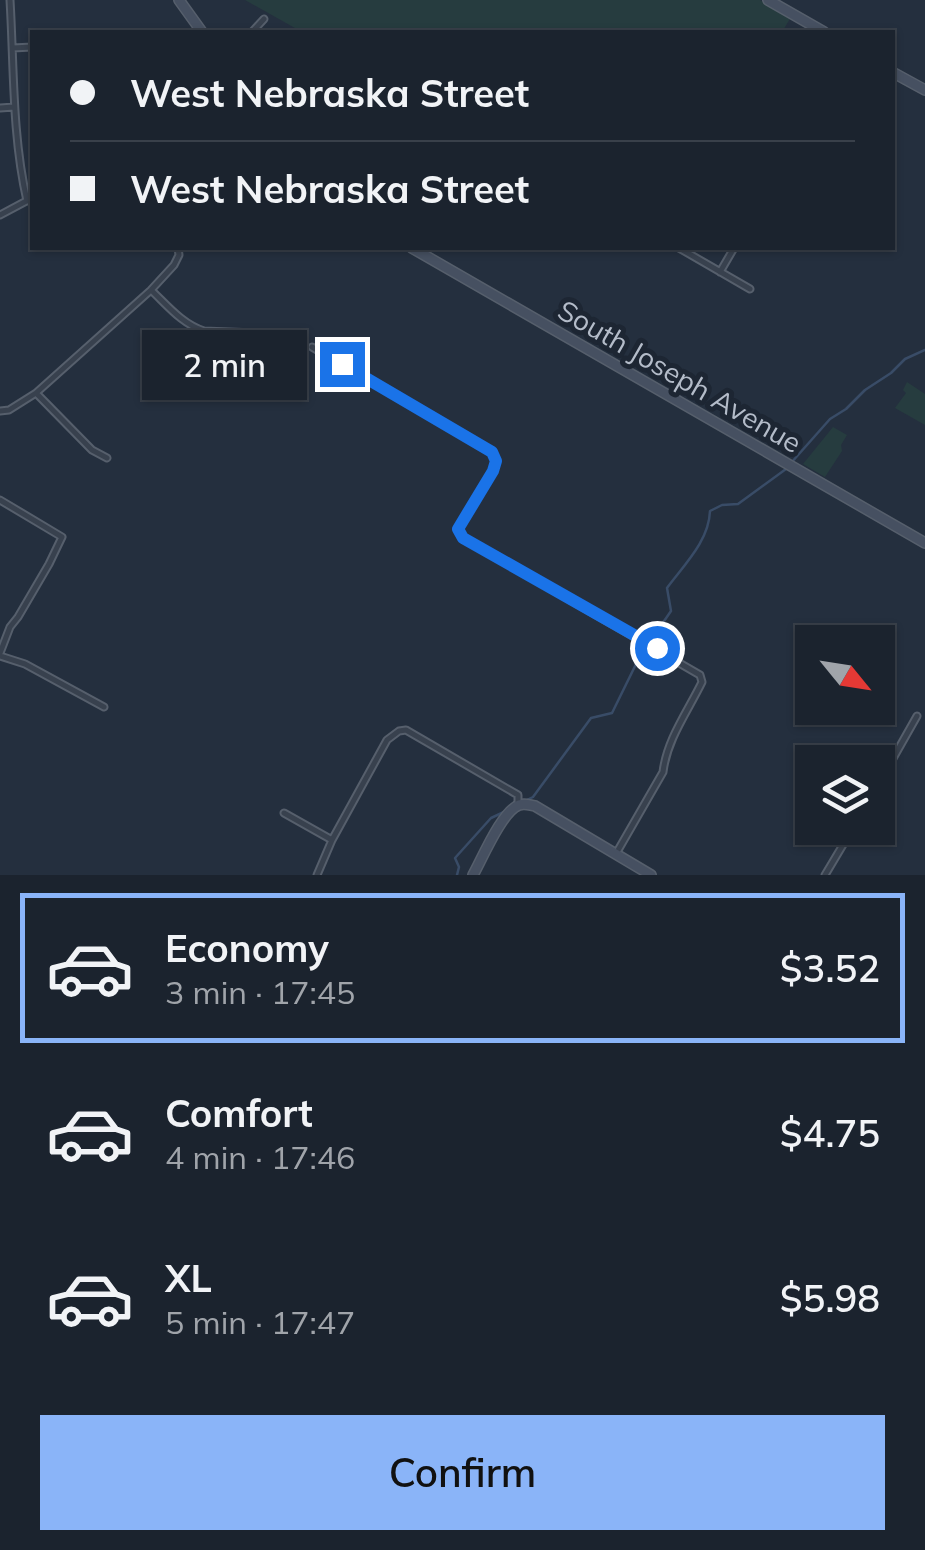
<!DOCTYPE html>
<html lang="en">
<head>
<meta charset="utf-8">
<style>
	body { margin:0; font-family:Mulish,sans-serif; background:#282f3a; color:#f1f3f6; height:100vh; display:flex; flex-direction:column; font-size:38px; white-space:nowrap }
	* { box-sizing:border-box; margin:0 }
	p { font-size:32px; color:#a0a4aa }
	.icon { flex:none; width:55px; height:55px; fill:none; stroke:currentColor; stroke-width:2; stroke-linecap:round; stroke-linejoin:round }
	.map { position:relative; height:875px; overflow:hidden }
	.sheet { display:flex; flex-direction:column; background:#1b232e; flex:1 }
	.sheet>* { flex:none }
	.hud { position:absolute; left:30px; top:30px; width:865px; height:220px; border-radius:0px; box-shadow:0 2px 8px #0004,0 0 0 2px #39404a; display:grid; align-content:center; height:220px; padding:0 40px; background:#1b232e }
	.needle { width:65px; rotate:120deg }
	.controls { position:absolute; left:795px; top:625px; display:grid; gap:20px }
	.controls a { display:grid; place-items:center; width:100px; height:100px; border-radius:0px; background:#1b232e; box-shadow:0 2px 8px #0004,0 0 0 2px #39404a; font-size:50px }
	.end { position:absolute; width:45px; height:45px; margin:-22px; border:12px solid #1a73e8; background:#fff; box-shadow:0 0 0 5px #fff }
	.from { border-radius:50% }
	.bubble { position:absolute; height:70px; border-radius:0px; background:#1b232e; box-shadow:0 2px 8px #0004,0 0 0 2px #39404a; font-size:32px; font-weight:600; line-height:70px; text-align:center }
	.hud b { display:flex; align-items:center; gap:35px; height:95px; font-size:38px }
	.hud b+b { border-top:2px solid #39404a }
	.hud i { width:25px; height:25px; background:#f1f3f6 }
	ul { padding:18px 0 0; list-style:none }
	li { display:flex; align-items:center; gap:30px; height:150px; margin:0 20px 15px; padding:0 20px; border:5px solid transparent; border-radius:0px }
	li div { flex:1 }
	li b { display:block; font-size:38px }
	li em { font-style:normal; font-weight:600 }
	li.on { border-color:#8ab4f8 }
	li>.icon { width:90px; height:90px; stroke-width:1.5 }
	.button { display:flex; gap:20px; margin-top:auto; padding:20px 40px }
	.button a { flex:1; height:115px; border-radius:0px; background:#8ab4f8; color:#111; font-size:40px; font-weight:600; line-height:115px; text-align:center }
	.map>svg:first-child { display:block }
</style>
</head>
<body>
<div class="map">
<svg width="925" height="875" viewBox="0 0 925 875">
	<rect width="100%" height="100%" fill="#242f3e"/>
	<path fill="#263c3f" d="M245 0H760L791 17 782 32H302Z
		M907 382 925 394V425L895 408 906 393 903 390Z
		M833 427 847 435 841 445 842 451 825 477 803 464Z"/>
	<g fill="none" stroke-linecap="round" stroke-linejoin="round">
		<path stroke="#394c67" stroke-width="2.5" d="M791 463 830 419 846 409 865 390 891 373 905 359 925 350
			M527 800 533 797 591 718 612 713 640 656 671 611 667 588C684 565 709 541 710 511L722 505 738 504 786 469
			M457 875 459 867 455 858 491 818 506 811"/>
		<g stroke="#565f6c" stroke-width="9">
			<path id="street" d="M10 0C14 67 12 135 27 201
				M252 32 264 19
				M13 48 32 47
				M0 108 14 107
				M0 215 32 198
				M679 248 750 289
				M720 272 734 248
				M151 290C167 305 182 324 204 331L285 334
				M312 347 492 452 496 461 493 471 458 529 463 538 700 675 702 682C688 711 667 739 663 772L617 852
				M36 393 92 450 107 458
				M0 411 9 410 36 393 151 290 174 265 179 255 178 248
				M0 500 62 537 49 564 18 617 10 627 0 653
				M0 656 25 664 104 707
				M878 785 917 716
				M284 813 332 840 317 875
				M332 840 387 740 399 731 406 730 518 795V805
				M825 875 853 828"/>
		</g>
		<g stroke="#565f6c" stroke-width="12">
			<path id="secondary" d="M179 0 202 32
				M768 0 824 32
				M892 72 925 90
				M412 248 925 543
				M473 875C482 859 502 811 519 805 525 803 529 805 535 806L651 875"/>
		</g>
		<use href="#street" stroke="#38414e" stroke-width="5"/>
		<use href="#secondary" stroke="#465061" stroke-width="9"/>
	</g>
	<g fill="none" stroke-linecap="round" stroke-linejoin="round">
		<path stroke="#1a73e8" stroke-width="12" d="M342 364 492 452 496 461 493 471 458 529 463 538 657 648"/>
	</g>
	<g text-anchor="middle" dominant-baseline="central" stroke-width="10" stroke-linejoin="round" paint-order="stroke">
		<g font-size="28" fill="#b4bcc9" stroke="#1d2633">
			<text transform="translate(680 376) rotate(30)">South Joseph Avenue</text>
		</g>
	</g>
</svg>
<div class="controls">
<a><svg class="needle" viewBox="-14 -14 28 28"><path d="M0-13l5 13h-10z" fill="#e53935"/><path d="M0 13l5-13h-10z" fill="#a0a4aa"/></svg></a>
<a><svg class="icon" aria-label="layers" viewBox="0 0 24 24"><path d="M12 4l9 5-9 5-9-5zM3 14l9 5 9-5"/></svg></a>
</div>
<i class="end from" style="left:657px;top:648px"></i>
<i class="end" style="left:342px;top:364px"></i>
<div class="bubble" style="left:142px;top:330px;width:165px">2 min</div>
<div class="hud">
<b><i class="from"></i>West Nebraska Street</b>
<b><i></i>West Nebraska Street</b>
</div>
</div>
<section class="sheet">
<ul>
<li class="on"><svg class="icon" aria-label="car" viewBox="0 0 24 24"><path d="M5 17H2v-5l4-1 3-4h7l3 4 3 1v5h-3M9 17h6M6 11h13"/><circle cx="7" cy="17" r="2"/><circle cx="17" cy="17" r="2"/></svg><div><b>Economy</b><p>3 min · 17:45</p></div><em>$3.52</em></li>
<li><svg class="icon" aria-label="car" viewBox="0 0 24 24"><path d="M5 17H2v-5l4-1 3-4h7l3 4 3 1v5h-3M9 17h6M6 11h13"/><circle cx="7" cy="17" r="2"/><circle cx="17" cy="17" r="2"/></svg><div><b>Comfort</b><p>4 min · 17:46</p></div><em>$4.75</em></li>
<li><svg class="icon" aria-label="car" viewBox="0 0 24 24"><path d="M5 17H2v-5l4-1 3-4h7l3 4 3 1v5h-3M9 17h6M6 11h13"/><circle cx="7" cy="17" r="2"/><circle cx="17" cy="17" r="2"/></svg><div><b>XL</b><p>5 min · 17:47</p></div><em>$5.98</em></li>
</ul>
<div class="button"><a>Confirm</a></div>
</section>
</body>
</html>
